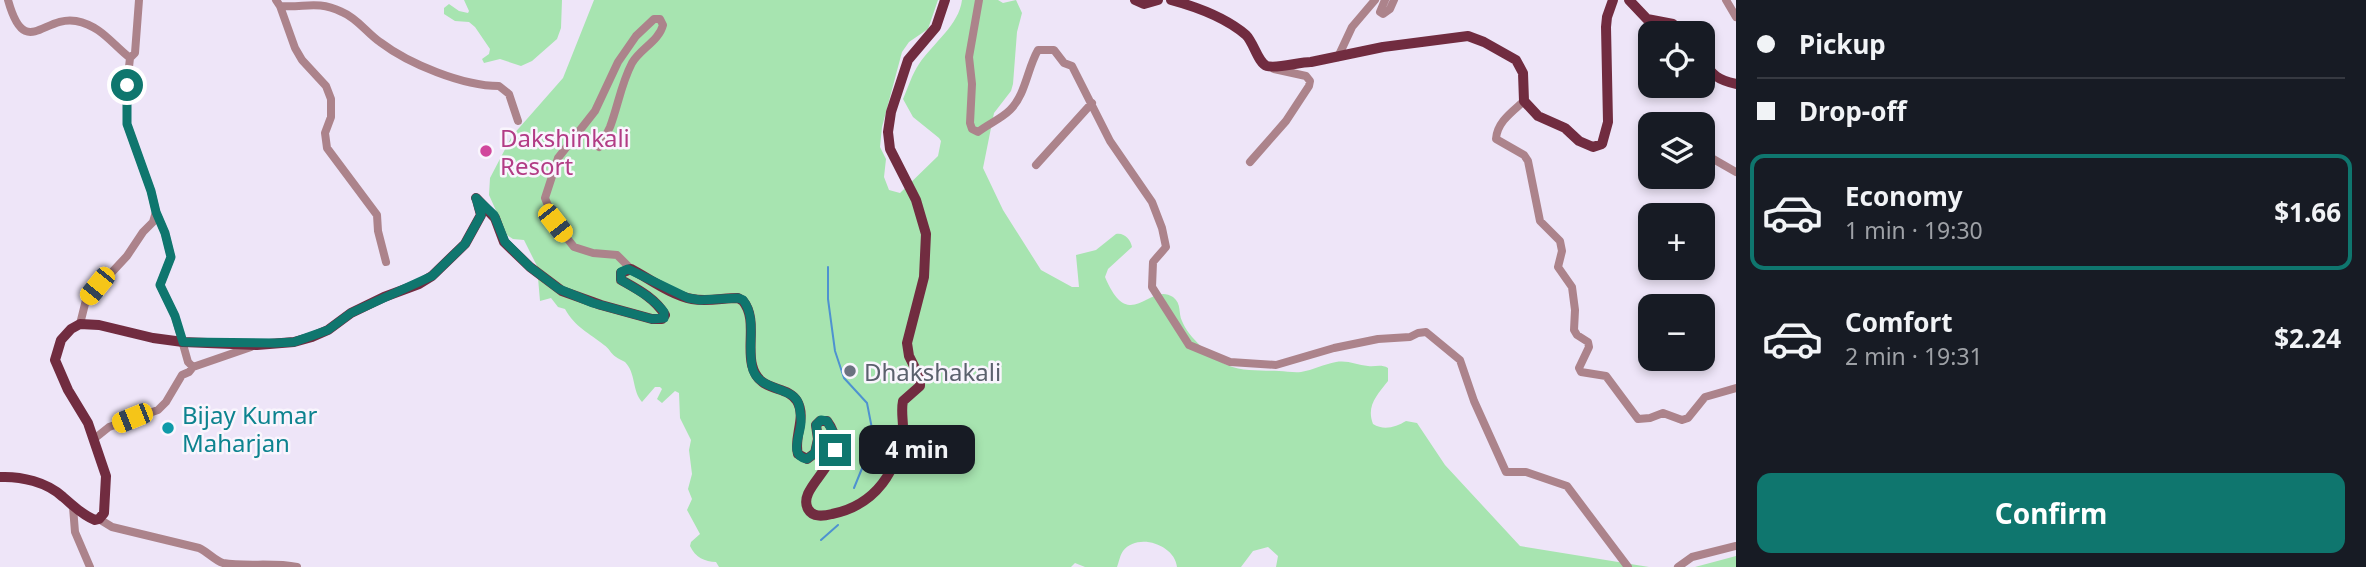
<!DOCTYPE html>
<html lang="en">
<head>
<meta charset="utf-8">
<style>
	body { margin:0; font-family:"Noto Sans",sans-serif; background:#242831; color:#f1f3f6; height:100vh; display:flex; flex-direction:column; font-size:26px; white-space:nowrap }
	* { box-sizing:border-box; margin:0 }
	p { font-size:23px; color:#9ea1a6 }
	.icon { flex:none; width:38px; height:38px; fill:none; stroke:currentColor; stroke-width:2; stroke-linecap:round; stroke-linejoin:round }
	.map { position:relative; flex:1; overflow:hidden }
	.drawer { display:flex; flex-direction:column; background:#171b24; width:630px }
	.drawer>* { flex:none }
	.banner { display:grid; align-content:center; height:154px; padding:0 21px; background:#171b24 }
	.controls { position:absolute; left:1638px; top:21px; display:grid; gap:14px }
	.controls a { display:grid; place-items:center; width:77px; height:77px; border-radius:14px; background:#171b24; box-shadow:0 4px 10px #0003; font-size:35px }
	.end { position:absolute; width:32px; height:32px; margin:-16px; border:9px solid #0f766e; background:#fff; box-shadow:0 0 0 4px #fff }
	.from { border-radius:50% }
	.bubble { position:absolute; height:49px; border-radius:14px; background:#171b24; box-shadow:0 4px 10px #0003; font-size:23px; font-weight:700; line-height:49px; text-align:center }
	.car { position:absolute; width:21px; height:42px; margin:-21px -10px; border-radius:9px; box-shadow:0 0 5px 2px #0007; background:linear-gradient(#f5c518 24%,#345 0 40%,#f5c518 0 76%,#345 0 86%,#f5c518 0) }
	.banner b { display:flex; align-items:center; gap:24px; height:66px; font-size:26px }
	.banner b+b { border-top:2px solid #363941 }
	.banner i { width:18px; height:18px; background:#f1f3f6 }
	ul { padding:0; list-style:none }
	li { display:flex; align-items:center; gap:21px; height:116px; margin:0 14px 10px; padding:0 7px; border:4px solid transparent; border-radius:14px }
	li div { flex:1 }
	li b { display:block; font-size:26px }
	li em { font-style:normal; font-weight:700 }
	li.current { border-color:#0f766e }
	li>.icon { width:63px; height:63px; stroke-width:1.5 }
	.cta { display:flex; gap:14px; margin-top:auto; padding:14px 21px }
	.cta a { flex:1; height:80px; border-radius:14px; background:#0f766e; color:#fff; font-size:28px; font-weight:700; line-height:80px; text-align:center }
	main { display:flex; flex:1; min-height:0 }
	.map>svg:first-child { display:block }
</style>
</head>
<body>
<main>
<div class="map">
<svg width="1736" height="567" viewBox="0 0 1736 567">
	<rect width="100%" height="100%" fill="#eee5f8"/>
	<path fill="#a7e4b0" d="M464 0H562L561 28 557 39 532 61 521 66 500 59 484 63 482 59 489 54 490 49 475 27 469 22 455 21 444 14V8L449 4 459 11 468 13 469 11Z
		M594 0H938L928 29 909 42 902 52 882 127 880 147 886 159 884 177 889 190 900 193 938 156 941 141 939 138 913 117 903 99C908 88 912 74 919 64 933 43 959 25 962 0H998L1003 3 1016 0 1022 13 1017 32 1013 84 1011 91 994 113 983 168 1003 210 1041 270 1072 287H1079L1076 255 1096 250 1116 234C1124 232 1131 240 1132 247L1108 269 1105 277C1130 336 1149 281 1173 297 1182 304 1178 313 1182 321 1188 337 1212 358 1227 365 1244 372 1261 370 1279 371 1286 371 1294 373 1301 372 1313 370 1324 364 1336 362 1348 360 1357 365 1368 366 1375 367 1381 364 1388 368V381C1377 395 1366 406 1373 424 1384 431 1396 427 1406 421L1417 423 1445 465 1520 546 1649 567H1276L1278 556 1268 547 1253 551 1241 567H1177C1175 545 1138 532 1123 551 1120 555 1119 562 1117 567H1085L1075 563 1071 567H719L716 562C705 562 695 557 690 546L691 542 700 534 687 510 692 499 688 489 692 474 689 450 691 440 680 418 679 393 675 391 662 403 657 399 662 389 660 387H655L642 402C632 391 636 373 625 362 622 360 618 359 616 357 611 354 609 348 604 345 589 333 575 327 565 309L558 307 551 298 540 301 537 266 524 240 513 239 507 235 489 195 490 178 512 136 563 78Z
		M1736 556V567H1695Z"/>
	<g fill="none" stroke-linecap="round" stroke-linejoin="round">
		<path stroke="#4e92d0" stroke-width="2" d="M828 267V299L835 351 844 378 867 403 874 439 854 488
			M821 540 838 525"/>
		<path stroke="#ac838b" stroke-width="8" d="M8 0C25 61 43 15 76 21 101 26 111 43 130 58
			M276 0 280 6C306 8 316 0 342 12 357 18 367 33 380 42 409 64 463 86 499 86L509 94 518 121
			M979 0 969 57 972 84 970 123 972 129 978 132C988 124 1001 119 1010 110 1026 94 1027 69 1038 50H1054L1064 63 1072 66 1110 141 1152 202 1162 228 1166 247 1153 262 1152 287 1189 345 1230 362 1276 365 1334 348 1378 339 1410 337 1418 333 1426 332 1460 360 1474 401 1506 472H1526L1567 486 1628 567
			M1385 0 1380 12 1383 14 1390 9 1394 0
			M1726 0 1736 17
			M280 6 295 48 302 60 326 86 331 99V117L325 133 327 148 377 215 378 231 386 262
			M1338 57 1352 27 1375 0
			M1524 101C1512 112 1497 122 1496 139L1524 155 1528 161 1540 221 1560 241 1562 251 1558 267 1572 287 1575 310 1574 330 1577 335 1588 342 1589 347 1579 368 1581 372 1606 376 1638 419 1650 418 1663 413 1682 420 1688 418 1705 397 1736 388
			M599 147C603 141 607 134 610 127 618 106 621 84 632 63 640 49 659 41 663 25L660 19H654L636 36 618 62 595 111 558 158 545 198 555 223 574 247 593 253 617 255 631 269
			M1708 156 1736 172
			M1250 162 1286 121 1309 86 1310 81 1306 76 1274 69
			M1036 165 1092 103
			M156 212 165 233 171 257 160 285 175 316 188 362 193 367
			M80 324 86 300 127 256 143 232 153 222 156 212 151 191 127 124V85L130 58 135 53 139 0
			M94 439 109 427 158 410 166 402 182 375 189 372 193 367 251 347
			M73 507 75 532 90 567
			M99 519 112 527 199 548C208 552 214 560 223 563 247 567 273 562 297 567
			M1678 567 1692 557 1736 546"/>
		<path stroke="#712c40" stroke-width="10" d="M1135 0 1144 4 1158 0
			M1171 0C1197 7 1225 17 1246 35 1254 43 1258 63 1267 66 1277 69 1299 62 1311 62L1383 47 1468 36 1484 42 1516 60 1523 73 1524 101 1538 116 1565 128 1579 141 1593 147 1602 144 1608 122 1606 27 1607 17 1613 0
			M1629 0 1647 19 1673 24 1684 33
			M1703 60C1712 76 1719 80 1736 84
			M476 198 495 218 504 242 530 267 562 291 601 305 652 319H662L665 315C655 298 637 289 621 280V273L631 269C650 279 671 295 692 299 707 302 723 298 738 298L743 301C757 318 747 344 752 365 759 394 787 384 797 401 807 418 793 437 798 454L807 459 815 453 818 439 816 425 820 421H827C856 460 795 485 808 509 813 518 824 516 832 514 876 505 898 471 903 428 903 419 901 410 903 401L920 386V378L909 356 907 343 924 277 926 234 916 200 890 149 888 132 891 112 908 60 936 27 945 0
			M0 477C21 476 47 482 63 497 74 506 82 515 95 520L99 519 104 513 106 476 88 423 68 390 55 360 61 340 71 329 80 324 99 325 153 338 183 342 257 345 294 342 312 337 328 330 351 313 384 297 419 284 432 276 465 244 481 215 477 200"/>
	</g>
	<g fill="none" stroke-linecap="round" stroke-linejoin="round">
		<path stroke="#0f766e" stroke-width="9" d="M127 85V124L151 191 156 212 165 233 171 257 160 285 175 316 183 342 275 343 294 342 328 330 351 313 432 276 465 244 481 215 476 198 494 215 505 242 530 267 559 289 593 303 652 319 664 318V312C652 297 636 289 621 280V272L628 269 688 298 700 300 738 298 743 300C758 319 746 348 753 370 761 392 794 386 799 405 800 410 801 417 801 422 801 434 788 456 807 459L815 453 818 439 816 425 821 420 827 421 833 432 835 450"/>
	</g>
	<circle fill="#d1479c" stroke="#f9f5fd" stroke-width="2.5" cx="486" cy="151" r="7"/>
	<circle fill="#6b7280" stroke="#f9f5fd" stroke-width="2.5" cx="850" cy="371" r="7"/>
	<circle fill="#0f9aa8" stroke="#f9f5fd" stroke-width="2.5" cx="168" cy="428" r="7"/>
	<g text-anchor="middle" dominant-baseline="central" stroke-width="5" stroke-linejoin="round" paint-order="stroke">
		<g font-size="24" fill="#b23c85" stroke="#f9f5fd" text-anchor="start">
			<text x="500" y="137">Dakshinkali<tspan x="500" dy="28">Resort</tspan></text>
		</g>
		<g font-size="24" fill="#5b616d" stroke="#f9f5fd" text-anchor="start">
			<text x="864" y="371">Dhakshakali</text>
		</g>
		<g font-size="24" fill="#0d838f" stroke="#f9f5fd" text-anchor="start">
			<text x="182" y="414">Bijay Kumar<tspan x="182" dy="28">Maharjan</tspan></text>
		</g>
	</g>
</svg>
<div class="controls">
<a><svg class="icon" aria-label="locate" viewBox="0 0 24 24"><circle cx="12" cy="12" r="6"/><path d="M12 2v4M12 18v4M2 12h4M18 12h4"/></svg></a>
<a><svg class="icon" aria-label="layers" viewBox="0 0 24 24"><path d="M12 4l9 5-9 5-9-5zM3 14l9 5 9-5"/></svg></a>
<a>+</a>
<a>−</a>
</div>
<i class="end from" style="left:127px;top:85px"></i>
<i class="end" style="left:835px;top:450px"></i>
<div class="bubble" style="left:859px;top:425px;width:116px">4 min</div>
<i class="car" style="left:555px;top:223px;rotate:142deg"></i>
<i class="car" style="left:97px;top:286px;rotate:219deg"></i>
<i class="car" style="left:132px;top:418px;rotate:248deg"></i>
</div>
<section class="drawer">
<div class="banner">
<b><i class="from"></i>Pickup</b>
<b><i></i>Drop-off</b>
</div>
<ul>
<li class="current"><svg class="icon" aria-label="car" viewBox="0 0 24 24"><path d="M5 17H2v-5l4-1 3-4h7l3 4 3 1v5h-3M9 17h6M6 11h13"/><circle cx="7" cy="17" r="2"/><circle cx="17" cy="17" r="2"/></svg><div><b>Economy</b><p>1 min · 19:30</p></div><em>$1.66</em></li>
<li><svg class="icon" aria-label="car" viewBox="0 0 24 24"><path d="M5 17H2v-5l4-1 3-4h7l3 4 3 1v5h-3M9 17h6M6 11h13"/><circle cx="7" cy="17" r="2"/><circle cx="17" cy="17" r="2"/></svg><div><b>Comfort</b><p>2 min · 19:31</p></div><em>$2.24</em></li>
</ul>
<div class="cta"><a>Confirm</a></div>
</section>
</main>
</body>
</html>
